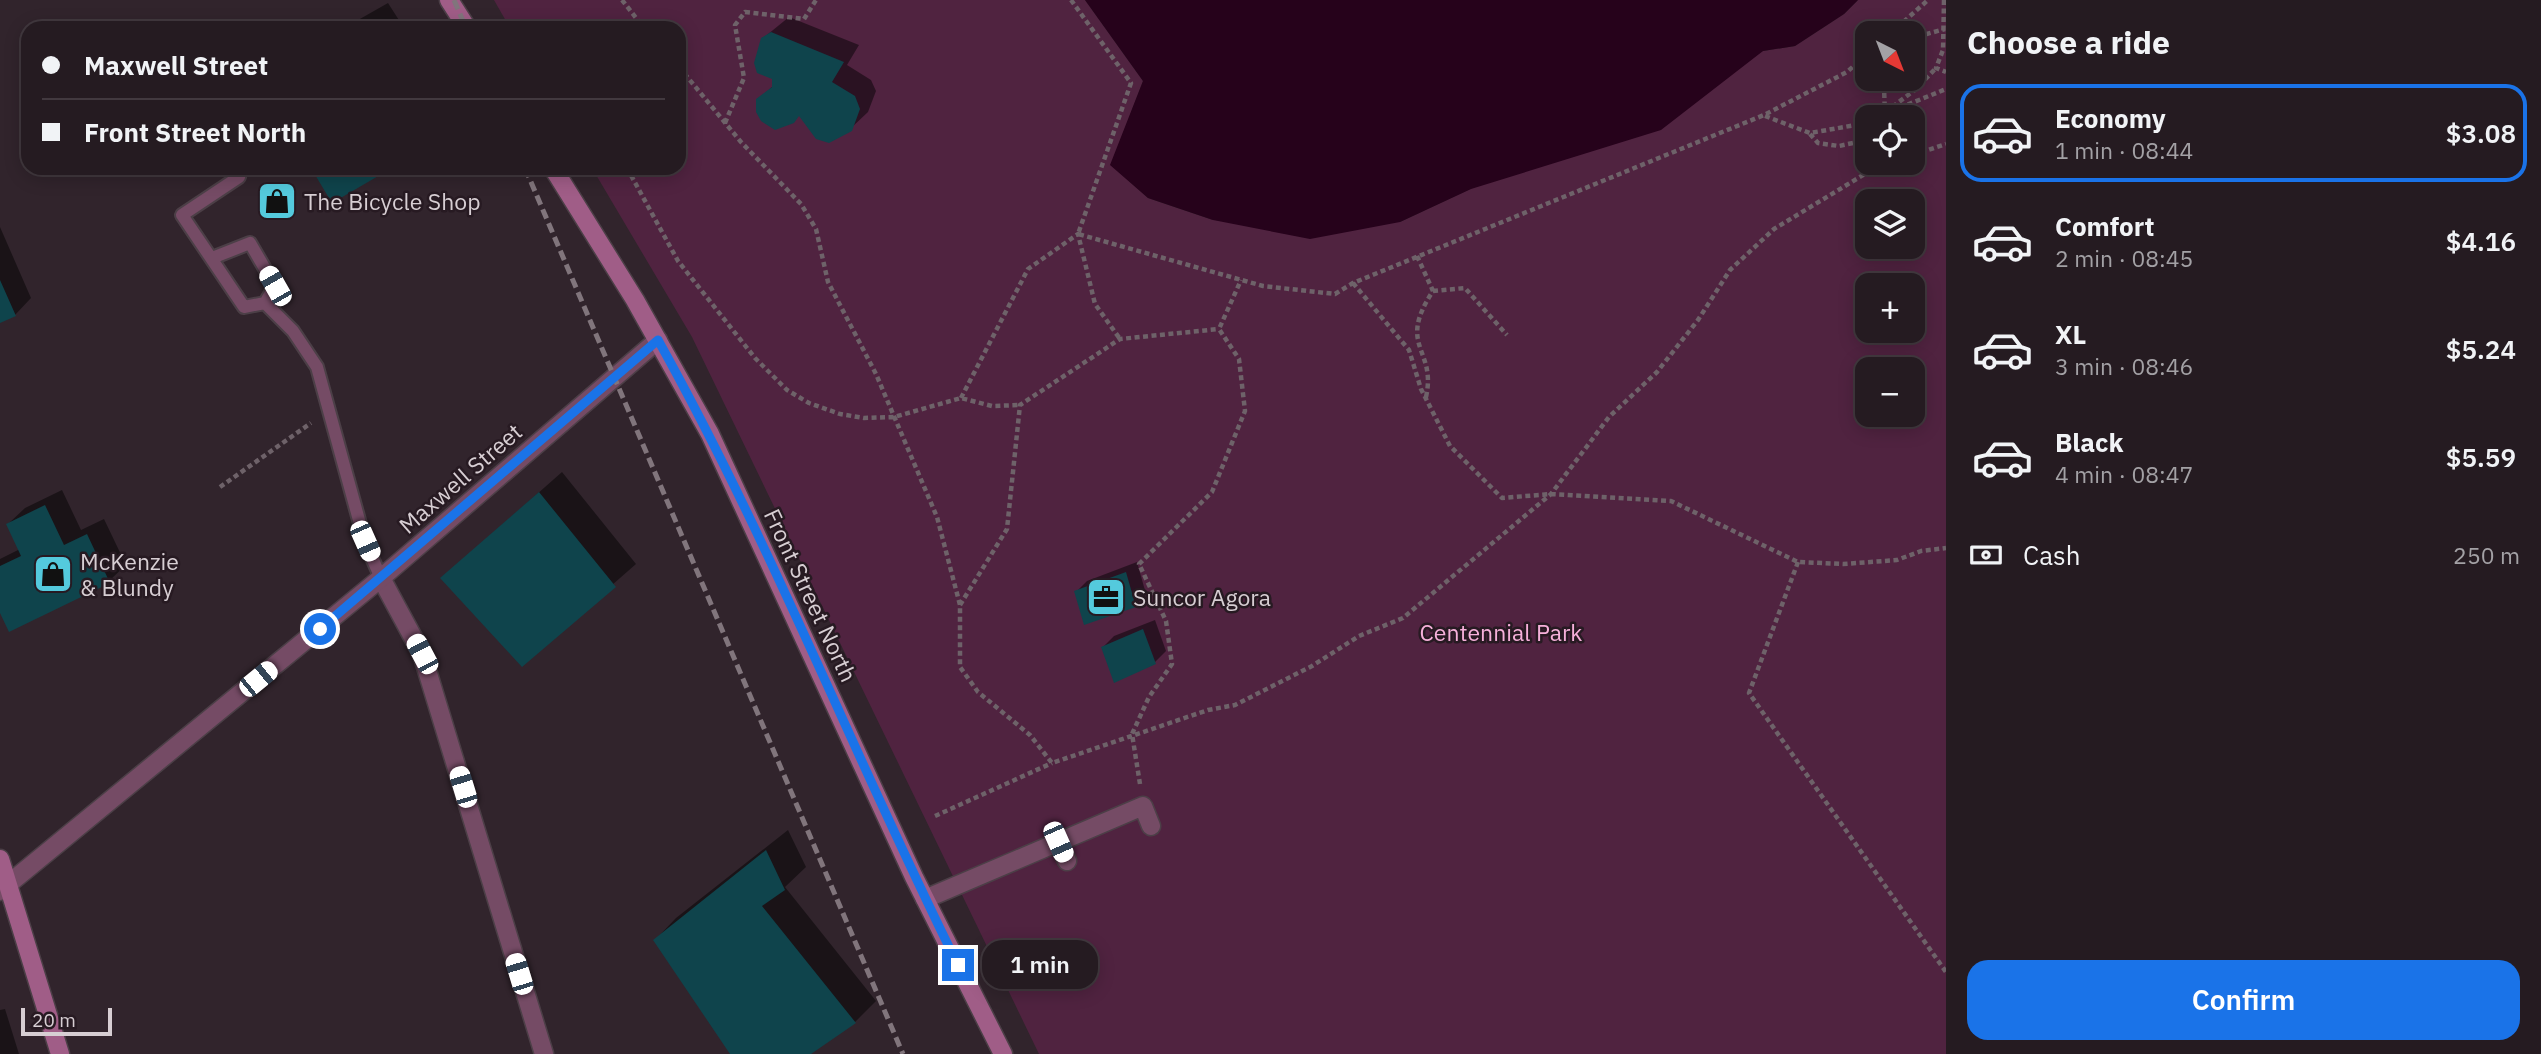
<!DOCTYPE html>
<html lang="en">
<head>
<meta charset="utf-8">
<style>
	body { margin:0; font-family:"IBM Plex Sans",sans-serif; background:#2d242a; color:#f1f3f6; height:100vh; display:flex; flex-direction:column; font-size:26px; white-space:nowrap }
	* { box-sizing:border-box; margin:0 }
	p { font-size:23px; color:#a3a1a5 }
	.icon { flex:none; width:38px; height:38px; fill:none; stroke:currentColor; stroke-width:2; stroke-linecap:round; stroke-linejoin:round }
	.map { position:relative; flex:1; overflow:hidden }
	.side { display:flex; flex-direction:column; background:#251b21; width:595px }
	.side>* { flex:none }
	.guide { position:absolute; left:21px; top:21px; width:665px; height:154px; border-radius:21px; box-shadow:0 4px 18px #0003,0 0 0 2px #42393f; display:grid; align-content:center; height:154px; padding:0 21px; background:#251b21 }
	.needle { width:46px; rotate:138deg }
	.buttons { position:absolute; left:1855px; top:21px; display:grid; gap:14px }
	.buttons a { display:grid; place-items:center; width:70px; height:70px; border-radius:14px; background:#251b21; box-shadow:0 4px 18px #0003,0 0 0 2px #42393f; font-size:35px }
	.scale { position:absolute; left:21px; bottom:18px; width:91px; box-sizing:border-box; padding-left:7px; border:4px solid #d7ced3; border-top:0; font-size:19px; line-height:24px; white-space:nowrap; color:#d7ced3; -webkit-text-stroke:5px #271a22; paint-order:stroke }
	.end { position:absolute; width:32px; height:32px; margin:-16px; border:9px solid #1a73e8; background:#fff; box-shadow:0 0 0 4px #fff }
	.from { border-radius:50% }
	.bubble { position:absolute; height:49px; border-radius:21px; background:#251b21; box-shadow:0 4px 18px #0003,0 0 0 2px #42393f; font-size:23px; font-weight:600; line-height:49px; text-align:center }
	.car { position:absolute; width:21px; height:42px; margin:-21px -10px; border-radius:9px; box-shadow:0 0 5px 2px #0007; background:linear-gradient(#fff 24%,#345 0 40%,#fff 0 76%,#345 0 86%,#fff 0) }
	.guide b { display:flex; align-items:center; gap:24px; height:66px; font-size:26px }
	.guide b+b { border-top:2px solid #42393f }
	.guide i { width:18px; height:18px; background:#f1f3f6 }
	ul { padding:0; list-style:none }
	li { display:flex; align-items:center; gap:21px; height:98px; margin:0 14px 10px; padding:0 7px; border:4px solid transparent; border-radius:21px }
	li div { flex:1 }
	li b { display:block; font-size:26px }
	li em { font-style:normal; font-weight:600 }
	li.on { border-color:#1a73e8 }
	li>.icon { width:63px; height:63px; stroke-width:1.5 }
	h2 { padding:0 21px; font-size:32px; line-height:84px }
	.pay { display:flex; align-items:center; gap:18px; height:77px; padding:0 21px; font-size:26px }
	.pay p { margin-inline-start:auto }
	.cta { display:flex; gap:14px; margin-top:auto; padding:14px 21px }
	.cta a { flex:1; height:80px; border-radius:21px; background:#1a73e8; color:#fff; font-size:28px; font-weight:600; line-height:80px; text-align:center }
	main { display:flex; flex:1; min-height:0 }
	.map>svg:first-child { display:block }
</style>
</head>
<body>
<main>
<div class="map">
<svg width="1946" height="1054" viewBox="0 0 1946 1054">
	<rect width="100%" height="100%" fill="#31242c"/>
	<path fill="#502340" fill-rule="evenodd" d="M494 0H1085L1143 81 1111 165 1148 198 1213 220 1400 222 1763 51 1795 46 1844 14 1858 0H1946V1054H1039L692 337 592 168H679V28H510ZM1867 33H1913V79H1867ZM1867 117H1913V163H1867ZM1867 201H1913V247H1867ZM1867 285H1913V331H1867ZM1867 369H1913V415H1867Z"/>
	<path fill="#26021b" d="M1085 0H1858L1844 14 1795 46 1763 51 1661 130 1471 189 1400 222 1310 239 1213 220 1148 198 1110 165 1143 81Z"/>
	<path fill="#0007" d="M388 3 404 28H344Z
		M789 17 859 45 847 65 871 80 876 91 868 112 850 129 758 100 774 85 762 39Z
		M0 227 31 298 15 315 0 321Z
		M562 472 636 564 522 664 442 578Z
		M62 490 81 530 104 519 126 565 109 581 0 609V559L20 549 8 524 25 508Z
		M1137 562 1146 594 1135 606 1076 592 1087 581Z
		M1155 620 1166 651 1155 662 1103 647 1114 636Z
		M788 830 806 867 785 887 876 1001 855 1022 808 1054H732L655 940 676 918Z
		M5 1009 19 1054H0V1010Z"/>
	<path fill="#0f444c" d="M771 32 844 62 832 82 855 96 860 109 852 131 829 143 816 139 799 116 794 123 775 130 761 121 756 112V99L772 87V79L757 73 754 63 761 38Z
		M311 168H392L332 203Z
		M0 280 16 316 0 323Z
		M539 492 616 587 522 667 440 578Z
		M45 505 64 545 87 534 110 583 9 632 0 613V566L21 556 6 524Z
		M1126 572 1136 607 1084 625 1074 591Z
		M1143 629 1156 664 1114 683 1101 647Z
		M766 850 785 890 762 906 856 1023 811 1054H730L653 940Z"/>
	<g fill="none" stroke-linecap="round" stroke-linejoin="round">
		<g stroke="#4c3f47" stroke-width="16">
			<path id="service" d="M239 177 182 215 244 307 265 303 293 331 317 367 365 542 381 578
				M212 258 250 243 275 286 265 303"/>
		</g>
		<g stroke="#4c3f47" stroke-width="21">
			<path id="minor" d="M381 578 422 654 544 1054
				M1058 842 1067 861
				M925 899 1143 806 1151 826"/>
		</g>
		<g stroke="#4c3f47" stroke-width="21">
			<path id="tertiary" d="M0 891 381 578 658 340"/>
		</g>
		<g stroke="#4c3f47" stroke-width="21">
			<path id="secondary" d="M449 0 467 28
				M553 168 635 300 710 434 914 877 1003 1054
				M0 859 60 1054"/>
		</g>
		<path stroke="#6e6269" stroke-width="4.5" stroke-dasharray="5 3.5" stroke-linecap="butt" d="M622 0 644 28
			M1071 0 1131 83 1078 234 1263 286 1335 294 1353 283 1764 115 1847 72 1867 54
			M1944 0 1943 50 1936 68 1946 72
			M629 28 637 21
			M1891 33 1928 0
			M1913 45 1923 35 1945 29
			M679 67 741 142 801 204 816 229 828 282 876 374 937 517 960 605V667L978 692 1030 735 1052 763 1208 710 1235 705 1312 666 1359 636 1403 618 1551 494 1609 417 1657 372 1698 320 1730 270 1774 229 1878 166 1890 163
			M1892 111 1946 89
			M1885 115 1884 87 1888 79
			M1765 116 1810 133 1867 123
			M1879 117 1916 89 1936 68
			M725 123 744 78 735 25 745 12 804 19 816 0
			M1810 134 1818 143 1839 146 1867 140
			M1913 155 1946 144
			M627 168 678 261 755 358 787 390 809 403 840 414 864 418 894 417 961 398 992 406 1020 405
			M1417 256 1433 291C1396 347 1437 348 1426 397
			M1353 283 1409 350 1421 389 1450 446 1502 498 1551 494 1671 501 1798 562 1843 564 1897 560 1921 551 1946 548
			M1433 291 1465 288 1507 335
			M961 398 1028 269 1078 234 1095 304 1120 339
			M220 487 311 423
			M1798 562 1749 693 1946 972
			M960 605 1007 529 1020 405 1120 339 1219 329
			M1140 784 1132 734 1149 697 1172 664 1166 621 1139 564 1212 492 1245 411 1239 359 1219 329 1241 280
			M935 816 1052 763"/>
		<use href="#service" stroke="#754b65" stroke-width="12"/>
		<use href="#minor" stroke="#754b65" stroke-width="18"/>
		<use href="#tertiary" stroke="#754b65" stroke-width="18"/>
		<use href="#secondary" stroke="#a05d87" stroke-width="18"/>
		<path stroke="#81757c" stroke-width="5" stroke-dasharray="10 5" stroke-linecap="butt" d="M454 0 466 28
			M525 168 903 1054"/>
	</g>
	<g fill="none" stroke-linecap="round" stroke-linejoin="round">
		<path stroke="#1a73e8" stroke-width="9" d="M320 629 658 340C771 542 855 759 958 965"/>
	</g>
	<defs>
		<g id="shop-square" transform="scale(2.0125)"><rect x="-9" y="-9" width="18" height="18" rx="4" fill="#54cadd" stroke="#271a22"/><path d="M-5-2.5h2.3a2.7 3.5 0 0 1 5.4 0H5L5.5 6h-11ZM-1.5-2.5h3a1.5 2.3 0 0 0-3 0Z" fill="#111"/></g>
		<g id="office-square" transform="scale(2.0125)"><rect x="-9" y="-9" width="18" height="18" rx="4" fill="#54cadd" stroke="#271a22"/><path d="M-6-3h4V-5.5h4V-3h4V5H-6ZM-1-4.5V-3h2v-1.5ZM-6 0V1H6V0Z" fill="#111"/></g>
	</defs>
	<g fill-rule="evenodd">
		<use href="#shop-square" x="277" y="201"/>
		<use href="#shop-square" x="53" y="574"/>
		<use href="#office-square" x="1106" y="597"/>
	</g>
	<g text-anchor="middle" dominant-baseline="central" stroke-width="5" stroke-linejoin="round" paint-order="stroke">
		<g font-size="23" fill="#d7ced3" stroke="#271a22" text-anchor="start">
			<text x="304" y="201">The Bicycle Shop</text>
			<text x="80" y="561">McKenzie<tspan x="80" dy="26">&amp; Blundy</tspan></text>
			<text x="1133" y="597">Suncor Agora</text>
		</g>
		<g font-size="23" fill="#d7ced3" stroke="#271a22">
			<text transform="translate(460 478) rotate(-41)">Maxwell Street</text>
			<text transform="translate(811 595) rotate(65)">Front Street North</text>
		</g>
		<g font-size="23" fill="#f6b0da" stroke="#271a22">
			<text x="1501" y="632">Centennial Park</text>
		</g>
	</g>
</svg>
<div class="buttons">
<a><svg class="needle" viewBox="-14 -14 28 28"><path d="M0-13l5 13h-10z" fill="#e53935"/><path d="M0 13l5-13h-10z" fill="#a3a1a5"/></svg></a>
<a><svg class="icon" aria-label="locate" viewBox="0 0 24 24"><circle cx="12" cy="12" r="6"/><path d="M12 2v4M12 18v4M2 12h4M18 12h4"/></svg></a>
<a><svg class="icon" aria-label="layers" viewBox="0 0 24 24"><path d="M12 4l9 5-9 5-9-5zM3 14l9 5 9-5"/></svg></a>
<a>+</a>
<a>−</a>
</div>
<div class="scale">20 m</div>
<i class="end from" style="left:320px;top:629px"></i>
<i class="end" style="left:958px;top:965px"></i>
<div class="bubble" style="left:982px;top:940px;width:116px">1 min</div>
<i class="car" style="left:275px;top:286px;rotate:330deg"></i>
<i class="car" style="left:365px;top:541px;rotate:156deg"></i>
<i class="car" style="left:422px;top:654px;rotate:332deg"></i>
<i class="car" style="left:258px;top:679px;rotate:51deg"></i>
<i class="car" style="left:463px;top:787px;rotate:343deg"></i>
<i class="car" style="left:1058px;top:842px;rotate:156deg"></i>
<i class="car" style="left:519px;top:974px;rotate:343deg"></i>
<div class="guide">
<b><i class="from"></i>Maxwell Street</b>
<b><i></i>Front Street North</b>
</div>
</div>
<section class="side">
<h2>Choose a ride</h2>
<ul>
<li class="on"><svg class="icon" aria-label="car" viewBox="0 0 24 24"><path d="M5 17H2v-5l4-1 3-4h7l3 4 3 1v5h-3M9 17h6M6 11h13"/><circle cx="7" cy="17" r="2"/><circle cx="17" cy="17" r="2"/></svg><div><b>Economy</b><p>1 min · 08:44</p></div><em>$3.08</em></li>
<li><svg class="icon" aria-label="car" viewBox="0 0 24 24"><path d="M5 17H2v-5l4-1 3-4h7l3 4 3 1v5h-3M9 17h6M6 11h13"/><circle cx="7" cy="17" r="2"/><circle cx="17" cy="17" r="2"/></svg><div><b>Comfort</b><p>2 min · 08:45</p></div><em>$4.16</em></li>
<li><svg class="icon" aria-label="car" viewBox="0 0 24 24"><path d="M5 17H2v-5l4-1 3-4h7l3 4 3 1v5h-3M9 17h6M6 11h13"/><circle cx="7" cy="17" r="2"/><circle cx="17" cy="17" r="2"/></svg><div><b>XL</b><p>3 min · 08:46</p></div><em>$5.24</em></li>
<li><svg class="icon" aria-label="car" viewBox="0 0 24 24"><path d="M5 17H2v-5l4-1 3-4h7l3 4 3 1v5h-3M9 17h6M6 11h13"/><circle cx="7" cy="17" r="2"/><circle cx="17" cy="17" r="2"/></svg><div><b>Black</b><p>4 min · 08:47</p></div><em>$5.59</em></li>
</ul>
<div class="pay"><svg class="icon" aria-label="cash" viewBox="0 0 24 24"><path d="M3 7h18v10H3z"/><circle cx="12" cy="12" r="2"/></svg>Cash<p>250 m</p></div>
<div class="cta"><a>Confirm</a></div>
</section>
</main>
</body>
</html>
